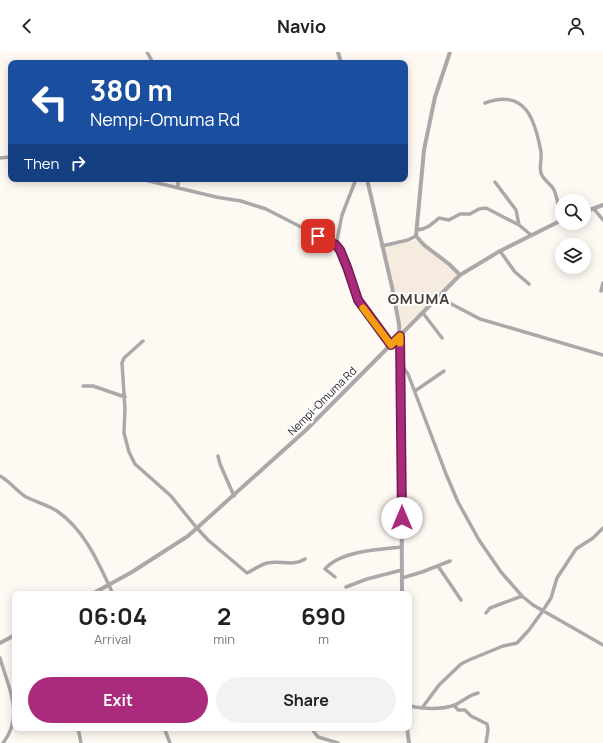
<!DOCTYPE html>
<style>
body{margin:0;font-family:Manrope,sans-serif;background:#f2f2f2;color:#222;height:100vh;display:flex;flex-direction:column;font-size:15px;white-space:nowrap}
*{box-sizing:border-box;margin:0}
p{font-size:13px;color:#767676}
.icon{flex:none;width:22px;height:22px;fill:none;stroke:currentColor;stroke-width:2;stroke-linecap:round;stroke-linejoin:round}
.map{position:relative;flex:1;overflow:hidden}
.panel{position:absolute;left:12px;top:539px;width:400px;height:140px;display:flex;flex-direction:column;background:#fff;border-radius:8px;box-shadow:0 2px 10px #0003}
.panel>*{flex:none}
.banner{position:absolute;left:8px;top:8px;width:400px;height:122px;border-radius:8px;box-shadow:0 2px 10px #0003;background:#1a4fa0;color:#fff;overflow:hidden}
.fabs{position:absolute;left:555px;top:142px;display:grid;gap:8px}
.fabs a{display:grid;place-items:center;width:36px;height:36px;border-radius:50%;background:#fff;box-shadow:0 2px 10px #0003;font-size:20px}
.pin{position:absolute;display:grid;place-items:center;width:34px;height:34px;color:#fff;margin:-17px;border-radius:8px;box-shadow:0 2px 6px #0006}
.me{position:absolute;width:44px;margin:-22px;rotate:0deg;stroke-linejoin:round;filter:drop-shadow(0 0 3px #0008)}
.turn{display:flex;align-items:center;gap:14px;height:84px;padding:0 16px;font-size:18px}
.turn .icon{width:52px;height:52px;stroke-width:2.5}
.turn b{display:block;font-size:28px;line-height:34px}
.then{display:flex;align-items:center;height:38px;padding:0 16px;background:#0003;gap:8px;font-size:15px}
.eta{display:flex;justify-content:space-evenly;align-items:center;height:68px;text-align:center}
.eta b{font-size:24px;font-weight:700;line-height:28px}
.primary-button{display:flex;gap:8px;margin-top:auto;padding:8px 16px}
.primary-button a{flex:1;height:46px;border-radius:24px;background:#aa2b7b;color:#fff;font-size:16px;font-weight:700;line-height:46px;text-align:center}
.primary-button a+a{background:#f2f2f2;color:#222}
header{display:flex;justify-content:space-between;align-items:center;height:52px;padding:0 16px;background:#fff;font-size:18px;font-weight:700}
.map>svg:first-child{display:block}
.built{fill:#f6ebdf}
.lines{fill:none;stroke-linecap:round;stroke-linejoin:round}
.minor{stroke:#aca8a9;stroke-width:3.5}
.tertiary{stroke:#aca8a9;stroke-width:4}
.route-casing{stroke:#6e1c50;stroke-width:10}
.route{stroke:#aa2b7b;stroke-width:7}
.slow{stroke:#f59e0b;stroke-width:7}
.labels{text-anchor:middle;stroke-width:4;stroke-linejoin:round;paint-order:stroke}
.street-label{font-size:11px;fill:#282624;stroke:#fff}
.district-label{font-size:15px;font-weight:bold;letter-spacing:1px;fill:#433e39;stroke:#fff}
</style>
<header><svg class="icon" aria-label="back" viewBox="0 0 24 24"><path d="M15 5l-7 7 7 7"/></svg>Navio<svg class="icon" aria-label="person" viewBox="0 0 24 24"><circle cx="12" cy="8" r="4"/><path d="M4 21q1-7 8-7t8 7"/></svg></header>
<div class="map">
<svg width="603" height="691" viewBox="0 0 603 691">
<rect width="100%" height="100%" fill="#fff9f3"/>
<!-- built -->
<path class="built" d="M417 188 451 216 457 224 401 278 399 260 385 197 386 195Z"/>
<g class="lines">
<!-- minor -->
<path class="minor" d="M147 0 153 11
M485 51C525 36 535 67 541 100 542 107 539 115 541 121 543 128 551 132 554 138 558 147 559 159 562 168
M0 106 11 105
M141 127 216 145 241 149 266 157 336 193 340 198 347 215 358 248 391 293
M495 130 516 158 519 173
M178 136V127
M594 157 603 168
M417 178C426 178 432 172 439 166L449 168 460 162H470L479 157 486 156 519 173 531 183
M336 193 342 163 356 127
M382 194 408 188 416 184
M500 199 515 220 529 232
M601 239 603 231
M438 245 480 267 603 303
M423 261 442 286
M143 289 124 306 122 311 125 357 124 381 129 400 135 412 171 444 196 475 208 488 247 521C253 518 260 513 267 511 280 508 293 515 305 507
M401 312 408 322 446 422 458 450 479 488 501 520 522 544 533 553 603 593
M83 334H93L125 345
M415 339 444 319
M218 404 220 412 234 444
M0 424C10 429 16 439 26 445 36 450 48 453 57 459 85 478 99 512 113 542
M438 514 461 548
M335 525 325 517C340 499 380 497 402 495
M402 526 422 520 450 509
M346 535 367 527 402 518
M486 561 490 556 522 544
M0 606C8 635 25 663 3 691
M478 641C469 643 463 649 455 653 444 657 433 657 422 656L439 633 461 612 469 608 503 594 517 591 529 578 542 560 551 546 557 526 576 497 593 486 603 476
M454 653 458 658H465L471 664 487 672 488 678 486 691
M409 654 422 656
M78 676 81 691
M164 676 170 691
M311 676 318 685 338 691"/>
<!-- tertiary -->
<path class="tertiary" d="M338 0 341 11
M450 0 435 45 424 98 416 184 424 193 449 212 460 223
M367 127 392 235 399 272 401 312 402 542
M584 160 603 153
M92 542 132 520 188 484 306 378 460 223 500 199 562 168
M0 591 15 583
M407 676 409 691"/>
</g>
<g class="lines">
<defs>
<path id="route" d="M318 184 336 193 340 198 347 215 358 248 391 293 400 284 402 466"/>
</defs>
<!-- route casing -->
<use href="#route" class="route-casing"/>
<!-- route -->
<use href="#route" class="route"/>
<!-- slow -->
<path class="slow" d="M363 256 391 293 400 284V291"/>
</g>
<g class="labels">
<!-- street labels -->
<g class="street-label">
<text transform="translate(322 349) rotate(-45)" y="4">Nempi-Omuma Rd</text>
</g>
<!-- district labels -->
<g class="district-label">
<text x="419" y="252">OMUMA</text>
</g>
</g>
</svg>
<div class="fabs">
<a><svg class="icon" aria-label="search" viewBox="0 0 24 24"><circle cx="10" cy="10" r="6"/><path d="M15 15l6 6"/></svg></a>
<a><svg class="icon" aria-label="layers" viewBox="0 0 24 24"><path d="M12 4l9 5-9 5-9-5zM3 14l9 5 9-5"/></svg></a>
</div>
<div class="pin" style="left:318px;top:184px;background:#d93025"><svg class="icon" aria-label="arrive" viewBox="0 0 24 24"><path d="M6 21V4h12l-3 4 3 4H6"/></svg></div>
<svg class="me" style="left:402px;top:466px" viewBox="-20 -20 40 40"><circle r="19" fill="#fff"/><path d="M0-13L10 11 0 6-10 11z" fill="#aa2b7b"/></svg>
<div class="banner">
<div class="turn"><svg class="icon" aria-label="left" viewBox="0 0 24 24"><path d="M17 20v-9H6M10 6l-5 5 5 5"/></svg><div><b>380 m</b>Nempi-Omuma Rd</div></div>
<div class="then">Then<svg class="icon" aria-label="right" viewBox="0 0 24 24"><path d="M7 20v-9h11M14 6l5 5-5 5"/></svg></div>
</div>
<section class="panel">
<div class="eta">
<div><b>06:04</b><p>Arrival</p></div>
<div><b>2</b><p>min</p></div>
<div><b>690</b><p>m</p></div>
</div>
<div class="primary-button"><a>Exit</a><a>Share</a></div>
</section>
</div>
